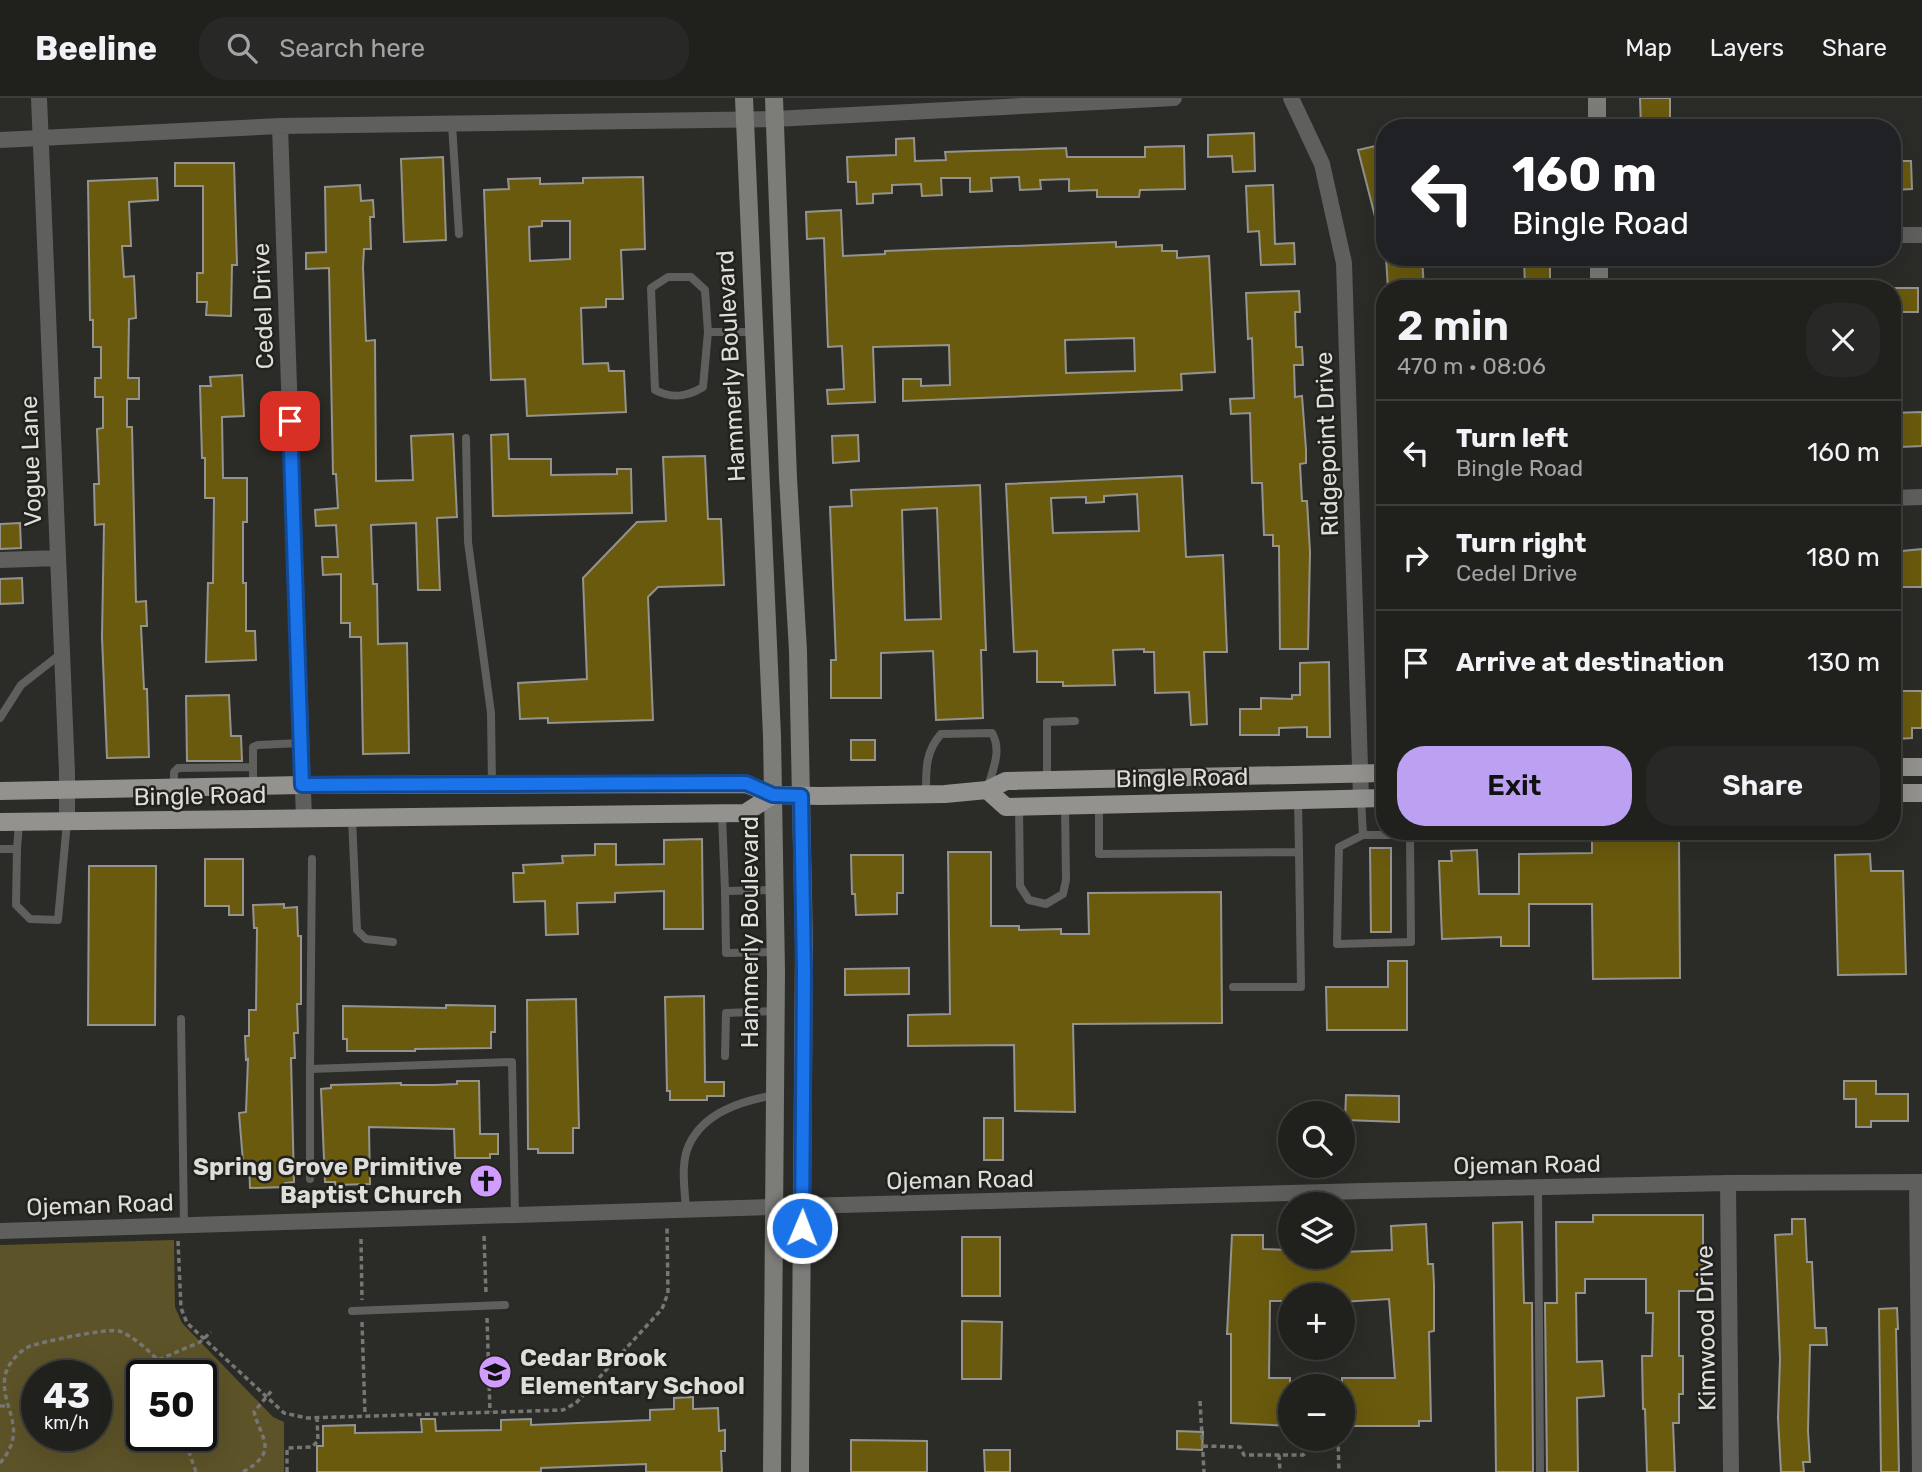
<!DOCTYPE html>
<meta charset="utf-8">
<style>
body{margin:0;font-family:Rubik,sans-serif;background:#282826;color:#f1f3f6;height:100vh;display:flex;flex-direction:column;font-size:26px;white-space:nowrap}
*{box-sizing:border-box;margin:0}
p{font-size:23px;color:#a2a3a4}
.icon{flex:none;width:38px;height:38px;fill:none;stroke:currentColor;stroke-width:2;stroke-linecap:round;stroke-linejoin:round}
.map{position:relative;flex:1;overflow:hidden}
.drawer{position:absolute;left:1376px;top:182px;width:525px;height:560px;display:flex;flex-direction:column;background:#20201d;border-radius:28px;box-shadow:0 7px 28px #0002,0 0 0 2px #3d3e3b}
.drawer>*{flex:none}
.hud{position:absolute;left:1376px;top:21px;width:525px;height:147px;border-radius:28px;box-shadow:0 7px 28px #0002,0 0 0 2px #3d3e3b;background:#202124;color:#fff;overflow:hidden}
.controls{position:absolute;left:1278px;top:1003px;display:grid;gap:14px}
.controls a{display:grid;place-items:center;width:77px;height:77px;border-radius:50%;background:#20201d;box-shadow:0 7px 28px #0002,0 0 0 2px #3d3e3b;font-size:35px}
.speed{position:absolute;left:21px;top:1262px;display:flex;gap:14px;font-size:35px;font-weight:700;text-align:center}
.speed>*{display:grid;place-content:center;width:91px;height:91px;border-radius:50%;background:#20201d;box-shadow:0 7px 28px #0002,0 0 0 2px #3d3e3b;line-height:1}
.speed small{font-size:18px;font-weight:400}
.speed .limit{border:4px solid #111;border-radius:10px;background:#fff;color:#111}
.pin{position:absolute;display:grid;place-items:center;width:60px;height:60px;color:#fff;margin:-30px;border-radius:14px;box-shadow:0 4px 10px #0006}
.me{position:absolute;width:77px;margin:-38px;rotate:1deg;stroke-linejoin:round;filter:drop-shadow(0 0 5px #0008)}
.turn{display:flex;align-items:center;gap:24px;height:147px;padding:0 21px;font-size:32px}
.turn .icon{width:91px;height:91px;stroke-width:2.5}
.turn b{display:block;font-size:49px;line-height:60px}
.round{display:grid;place-items:center;flex:none;width:74px;height:74px;border-radius:28px;background:#282826}
.overview{display:flex;align-items:center;justify-content:space-between;height:119px;padding:0 21px}
h1{font-size:42px;font-weight:600;line-height:52px}
.action{display:flex;gap:14px;margin-top:auto;padding:14px 21px}
.action a{flex:1;height:80px;border-radius:28px;background:#bca0f2;color:#111;font-size:28px;font-weight:600;line-height:80px;text-align:center}
.action a+a{background:#282826;color:#f1f3f6}
ul{padding:0;list-style:none}
li{display:flex;align-items:center;gap:21px;height:105px;padding:0 21px;border-top:2px solid #3d3e3b}
li div{flex:1}
li b{display:block;font-size:26px}
li em{font-style:normal}
header{display:flex;align-items:center;gap:42px;box-sizing:border-box;height:98px;padding:0 35px;background:#20201d;border-bottom:2px solid #3d3e3b}
header strong{font-size:33px}
nav{display:flex;gap:38px;margin-inline-start:auto;font-size:24px}
.search{width:490px;height:63px;background:#282826;display:flex;align-items:center;gap:18px;box-sizing:border-box;padding:0 24px;border-radius:28px;color:#a2a3a4;font-size:26px}
.map>svg:first-child{display:block}
.green{fill:#5d5328;fill-rule:evenodd}
.building{fill:#695a0d;stroke:#94938f;stroke-width:2;fill-rule:evenodd}
.lines{fill:none;stroke-linecap:round;stroke-linejoin:round}
.path{stroke:#767672;stroke-width:3.5;stroke-dasharray:5 3.5;stroke-linecap:butt}
.lane{stroke:#5f5f5d;stroke-width:8}
.street{stroke:#5f5f5d;stroke-width:16}
.secondary{stroke:#7c7c79;stroke-width:18}
.primary{stroke:#93928e;stroke-width:18}
.route-casing{stroke:#114b97;stroke-width:18}
.route{stroke:#1a73e8;stroke-width:12}
.labels{text-anchor:middle;stroke-width:5;stroke-linejoin:round;paint-order:stroke}
.street-label{font-size:24px;fill:#ddddda;stroke:#22211d}
.poi-label{font-size:24px;font-weight:bold;fill:#ddddda;stroke:#22211d;text-anchor:end}
</style>
<header>
<strong>Beeline</strong>
<div class="search"><svg class="icon" aria-label="search" viewBox="0 0 24 24"><circle cx="10" cy="10" r="6"/><path d="M15 15l6 6"/></svg>Search here</div>
<nav><a>Map</a><a>Layers</a><a>Share</a></nav>
</header>
<div class="map">
<svg width="1922" height="1374" viewBox="0 0 1922 1374">
<rect width="100%" height="100%" fill="#2b2b27"/>
<!-- green -->
<path class="green" d="M174 1142 175 1209 182 1225 273 1319 284 1324V1374H0V1147ZM37 1278H96V1337H37ZM142 1278H201V1337H142Z"/>
<!-- building -->
<path class="building" d="M1640 0H1670V30H1641Z
M1254 35 1255 73 1233 74 1232 58 1208 59V37Z
M914 40 915 63 946 62 945 54 1066 50 1067 59H1145V49L1184 48 1185 91 1140 92 1139 99H1097V92L1069 93V81L1040 82 1041 91 1020 92 1019 79 991 80 992 93 970 94V80H941L942 97 922 98 921 86 892 87V95L873 96V105L857 106 856 84H848L847 59 896 57V41Z
M1384 46V134H1379L1358 52Z
M443 59 446 142 404 144 401 61Z
M1892 63H1911L1912 91 1892 92Z
M175 65H234L237 167H232L231 218 206 217 207 204H197V175H203V88H175Z
M643 79 645 151 621 152 623 201H606V209L581 210 583 266 608 265 609 273H624L626 314 527 318 525 281 491 282 484 92 509 91 508 81 540 80V86L583 85V80ZM542 123H570V161L530 163 529 129 542 128Z
M157 80 158 102 129 104 131 148H122L124 179 134 178 136 220 129 221 128 280H139V301H127V329H132L136 504 146 503 147 528H141L144 591H147L149 659 107 660 102 539 104 426 95 427 94 386H99L97 331 103 330V299H95V280H101V249H93V222H90L88 83Z
M360 87 361 103 373 102 374 119H370L371 151H364L363 169 366 243 375 242 376 383 413 382 411 338 453 336 457 419 437 420 440 492H418L416 425 371 427 373 486H377L378 546 407 545 409 655 363 656 361 539H350V525H341V476L323 477 322 459H338L336 427 316 428 315 412 338 410 336 376H333L329 170 306 171V155L326 154 325 89Z
M1273 87 1275 146 1294 145 1295 166 1261 167 1259 133 1248 134 1246 88Z
M841 112 843 158 885 156V153L1116 144V149L1162 147V153H1177V160L1209 158 1215 274 1181 276 1182 292 903 303V281H921V288L950 287 949 247 873 249 875 304 828 306 827 292 844 291 842 248 828 249 824 140 807 141 806 114ZM1134 240 1135 273 1066 275 1065 242Z
M1386 159H1422L1424 191H1388Z
M1524 159H1550V191H1525Z
M1892 190H1918V214H1892Z
M1299 193 1300 214H1295L1296 249H1302L1303 267H1294L1295 299 1302 298 1306 351V365L1300 366 1302 403H1307L1310 454 1308 551H1280L1279 448H1273V437H1264L1262 385H1252L1250 315 1231 316 1230 301 1254 300 1252 240 1248 241 1246 195Z
M242 277 244 318 222 319 223 380H247V424H243V485H246V533H255L256 562 206 564 208 485H213L214 400H205V360H202L200 288H211L210 279Z
M1922 314V348L1901 349V331L1892 332V315Z
M508 336 509 361H551V377L617 376V371H631L632 415 493 418 491 337Z
M858 337 859 363 833 365 832 338Z
M705 358 708 421H721L724 487 658 489 648 499 653 622 548 625V620L520 621 518 585 587 581 583 480 637 424 666 423 663 359Z
M1182 378 1186 459 1223 457 1227 554H1204L1207 626 1191 627 1189 594 1155 595 1154 554H1144V551L1113 552 1115 587 1063 588V584H1037V553L1014 554 1006 386ZM1137 396 1139 433 1053 435 1051 400 1086 399V405L1104 404V398Z
M980 387 986 552H981L983 620 936 622 933 553 881 555V600H831V562H836L830 409 852 408 851 392ZM937 410 941 521 905 522 902 412Z
M20 425 21 450 0 451V426Z
M1922 451V489H1892V454Z
M22 480 23 505 0 506V481Z
M1329 564 1330 639H1307V629L1279 630V637H1240V611H1261V600L1292 601V597H1300V565Z
M1892 593H1922V630H1912V640L1896 641V626H1892Z
M229 597 231 638H241L242 663H187L186 598Z
M851 642H875V662H851Z
M1679 740 1680 880 1593 881 1592 806H1529V848H1501V839L1442 841 1439 763H1452L1451 753 1477 752 1479 796H1519V756L1592 755V741Z
M702 741 703 831H664V793L615 795V804L577 805 578 836 546 837 545 803 514 804 513 775H524L523 767 563 765 562 758 595 757V746H616V767L664 766V742Z
M1370 750H1391V834H1371Z
M948 754H991V828H1019V832L1061 831V836H1089L1088 795 1221 794 1222 925 1073 926 1075 1014 1015 1013 1014 947 908 948V917L950 916Z
M1870 756 1871 773H1903L1906 876 1838 877 1835 757Z
M851 757H903V795H897V816L856 817 855 796H852Z
M205 761H243V817H229V808H205Z
M89 768H156L155 927H88Z
M284 806V810L297 809 298 838H301V906H297L298 935H294L295 960H291L294 1084 285 1085 286 1089 250 1090 249 1064H243L239 1015 246 1014 248 961 246 962 245 938H249V912H256L257 830H254L253 807Z
M1388 863H1407V932H1327L1326 889H1388Z
M909 870V896L845 897V871Z
M704 898 705 984H724V998H707V1002H670V993H667L665 899Z
M576 901 579 1030H573V1055H538V1051H528L527 902Z
M446 907 495 908V934H491V950L415 951V953H347V941H343V908L446 910Z
M457 983H479L480 1036H498V1056H490V1060H455L454 1031 369 1029 370 1086 335 1087V1084H325L321 991 331 990V987L401 985V987H435L457 986Z
M1844 983H1876V996H1908V1023H1871V1029H1856V1001H1844Z
M1346 997 1399 998V1024L1345 1022Z
M984 1020H1003V1062H984Z
M1593 1117H1703V1193H1679V1258H1683V1296H1679V1325H1673L1675 1374H1647L1645 1311H1643L1642 1258H1652L1653 1215H1646V1181H1585V1195H1576L1577 1264 1602 1263 1604 1298 1577 1300 1578 1374H1547L1545 1205H1557L1556 1124H1593Z
M1792 1121H1805L1807 1164H1812L1815 1230H1826L1827 1247H1810L1808 1333 1810 1364H1803L1804 1374H1781L1778 1320 1780 1261 1775 1137 1792 1136Z
M1522 1124 1524 1205H1532L1533 1374H1496L1493 1125Z
M1426 1126 1428 1166H1433L1434 1187V1233L1429 1234 1431 1323H1419V1328H1342V1280H1395L1389 1201 1342 1204V1197H1290V1203H1270L1269 1280H1290V1328L1231 1325V1236H1227L1232 1137H1263V1151L1290 1152V1158H1342V1154L1392 1152 1391 1128Z
M962 1139H1000V1198H962Z
M1897 1210 1898 1231H1896L1899 1374H1881L1879 1211Z
M962 1223 1002 1224 1001 1281H962Z
M693 1299V1311L718 1310 719 1333 725 1332V1353H721L722 1374H646V1366L541 1370V1374H317V1348H323V1328L355 1327V1335L422 1334 421 1321H435L436 1333 501 1332V1322L531 1321V1327L650 1322V1312L674 1311V1300Z
M1177 1333 1203 1334 1202 1352 1177 1351Z
M851 1342 927 1343V1374H851Z
M984 1352H1010V1374H985Z"/>
<g class="lines">
<!-- path -->
<path class="path" d="M484 1138 486 1195
M361 1141 362 1202
M178 1143 181 1210 187 1225 284 1315 307 1320 563 1312 576 1305 662 1211 668 1195 667 1129
M487 1220 490 1314
M362 1224 365 1317
M158 1262 165 1278
M1200 1303 1204 1374
M0 1308H9
M183 1337 196 1374
M1338 1340 1339 1374
M1203 1348 1240 1349 1244 1357H1303L1318 1340
M1279 1357 1280 1374
M0 1365C30 1330 0 1311 5 1278 7 1267 18 1254 28 1249 39 1244 108 1230 119 1233 133 1238 148 1252 158 1262L200 1244 211 1234
M243 1374C279 1353 262 1343 254 1314L273 1291
M287 1374V1350L312 1349 318 1343 317 1320"/>
<!-- lane -->
<path class="lane" d="M452 26 459 136
M708 234 703 289C687 299 672 301 655 292L651 190 668 179H691L705 192 708 234H754
M466 340 468 444 491 615 492 687
M0 620 21 587 62 555
M1047 682V624L1075 623
M253 688V649L258 647 301 645
M174 690V674L178 670 253 669
M926 696C926 672 925 654 941 636L992 635C1002 652 993 671 988 689
M1361 700 1363 737 1339 749 1337 846 1411 844 1410 737H1456V733
M1099 706V756L1299 754 1298 702
M1019 708 1020 788 1029 802 1046 806 1063 796 1066 782 1065 707
M722 716 725 793
M352 720 357 832 366 841 393 844
M1363 737H1410
M0 751H17L19 724
M17 751 16 807 30 821 58 822 67 724
M775 792 725 793 726 855 776 854
M1233 889H1301L1299 754
M181 921 184 1128
M725 958 726 915 776 913
M310 971 312 761
M310 1081V971L512 964 515 1118
M1538 1090 1540 1374
M686 1112C685 1092 680 1066 689 1047 704 1014 742 1003 775 997
M352 1213 505 1207"/>
<!-- street -->
<path class="street" d="M39 0 67 675V724
M1291 0 1322 66 1344 165 1361 700
M280 28 304 721
M0 42 280 28 775 21 1174 0
M1892 137H1922
M1892 400 1922 399
M0 462 58 460
M1917 1084 1920 1374
M1728 1085 1731 1374
M0 1133 802 1108 1364 1093 1728 1085 1922 1084"/>
<!-- secondary -->
<path class="secondary" d="M744 0 772 638 776 873 772 1374
M774 0 788 380 798 553 804 848 800 1374
M1597 0V30
M1599 159V191"/>
<!-- primary -->
<path class="primary" d="M1892 669H1922
M987 692 1006 709 1384 700
M0 693 302 687 746 686 773 697 820 698 945 696 987 692 1006 683 1384 675
M1892 695H1922
M0 724 745 715 773 697"/>
</g>
<g class="lines">
<defs>
<path id="route" d="M290 323 302 687 746 685 773 697 801 698 804 874 802 1130"/>
</defs>
<!-- route casing -->
<use href="#route" class="route-casing"/>
<!-- route -->
<use href="#route" class="route"/>
</g>
<!-- icons -->
<defs>
<symbol id="church-disc" viewBox="-11 -11 22 22"><circle r="9.5" fill="#d09dff" stroke="#22211d"/><path d="M-1.2-6h2.4v3.5h3.3v2.4h-3.3V6h-2.4V-.1h-3.3v-2.4h3.3Z" fill="#111"/></symbol>
<symbol id="school-disc" viewBox="-11 -11 22 22"><circle r="9.5" fill="#d09dff" stroke="#22211d"/><path d="M0-5L7-2L0 1L-7-2ZM-4 1L0 2.5L4 1V4Q0 6-4 4Z" fill="#111"/></symbol>
</defs>
<g fill-rule="evenodd">
<use href="#church-disc" x="467" y="1064" width="38" height="38"/>
<use href="#school-disc" x="476" y="1255" width="38" height="38"/>
</g>
<g class="labels">
<!-- street labels -->
<g class="street-label">
<text transform="translate(263 208) rotate(-92)" y="8">Cedel Drive</text>
<text transform="translate(731 268) rotate(-93)" y="8">Hammerly Boulevard</text>
<text transform="translate(1327 346) rotate(-92)" y="8">Ridgepoint Drive</text>
<text transform="translate(31 363) rotate(-92)" y="8">Vogue Lane</text>
<text transform="translate(1182 680) rotate(-1)" y="8">Bingle Road</text>
<text transform="translate(200 698) rotate(-1)" y="8">Bingle Road</text>
<text transform="translate(750 834) rotate(-90)" y="8">Hammerly Boulevard</text>
<text transform="translate(1527 1067) rotate(-1)" y="8">Ojeman Road</text>
<text transform="translate(960 1082) rotate(-1)" y="8">Ojeman Road</text>
<text transform="translate(100 1107) rotate(-2)" y="8">Ojeman Road</text>
<text transform="translate(1706 1230) rotate(-91)" y="8">Kimwood Drive</text>
</g>
<!-- poi labels -->
<g class="poi-label">
<text x="462" y="1077">Spring Grove Primitive<tspan x="462" dy="28">Baptist Church</tspan></text>
<text x="520" y="1268" text-anchor="start">Cedar Brook<tspan x="520" dy="28">Elementary School</tspan></text>
</g>
</g>
</svg>
<div class="controls">
<a><svg class="icon" aria-label="search" viewBox="0 0 24 24"><circle cx="10" cy="10" r="6"/><path d="M15 15l6 6"/></svg></a>
<a><svg class="icon" aria-label="layers" viewBox="0 0 24 24"><path d="M12 4l9 5-9 5-9-5zM3 14l9 5 9-5"/></svg></a>
<a>+</a>
<a>−</a>
</div>
<div class="speed"><div>43<small>km/h</small></div><div class="limit">50</div></div>
<div class="pin" style="left:290px;top:323px;background:#d93025"><svg class="icon" aria-label="arrive" viewBox="0 0 24 24"><path d="M6 21V4h12l-3 4 3 4H6"/></svg></div>
<svg class="me" style="left:802px;top:1130px" viewBox="-20 -20 40 40"><circle r="17" fill="#1a73e8" stroke="#fff" stroke-width="3"/><path d="M0-11L8 9 0 5-8 9z" fill="#fff"/></svg>
<div class="hud">
<div class="turn"><svg class="icon" aria-label="left" viewBox="0 0 24 24"><path d="M17 20v-9H6M10 6l-5 5 5 5"/></svg><div><b>160 m</b>Bingle Road</div></div>
</div>
<section class="drawer">
<div class="overview"><div><h1>2 min</h1><p>470 m · 08:06</p></div><a class="round"><svg class="icon" aria-label="close" viewBox="0 0 24 24"><path d="M6 6l12 12M18 6L6 18"/></svg></a></div>
<ul>
<li><svg class="icon" aria-label="left" viewBox="0 0 24 24"><path d="M17 20v-9H6M10 6l-5 5 5 5"/></svg><div><b>Turn left</b><p>Bingle Road</p></div><em>160 m</em></li>
<li><svg class="icon" aria-label="right" viewBox="0 0 24 24"><path d="M7 20v-9h11M14 6l5 5-5 5"/></svg><div><b>Turn right</b><p>Cedel Drive</p></div><em>180 m</em></li>
<li><svg class="icon" aria-label="arrive" viewBox="0 0 24 24"><path d="M6 21V4h12l-3 4 3 4H6"/></svg><div><b>Arrive at destination</b></div><em>130 m</em></li>
</ul>
<div class="action"><a>Exit</a><a>Share</a></div>
</section>
</div>
